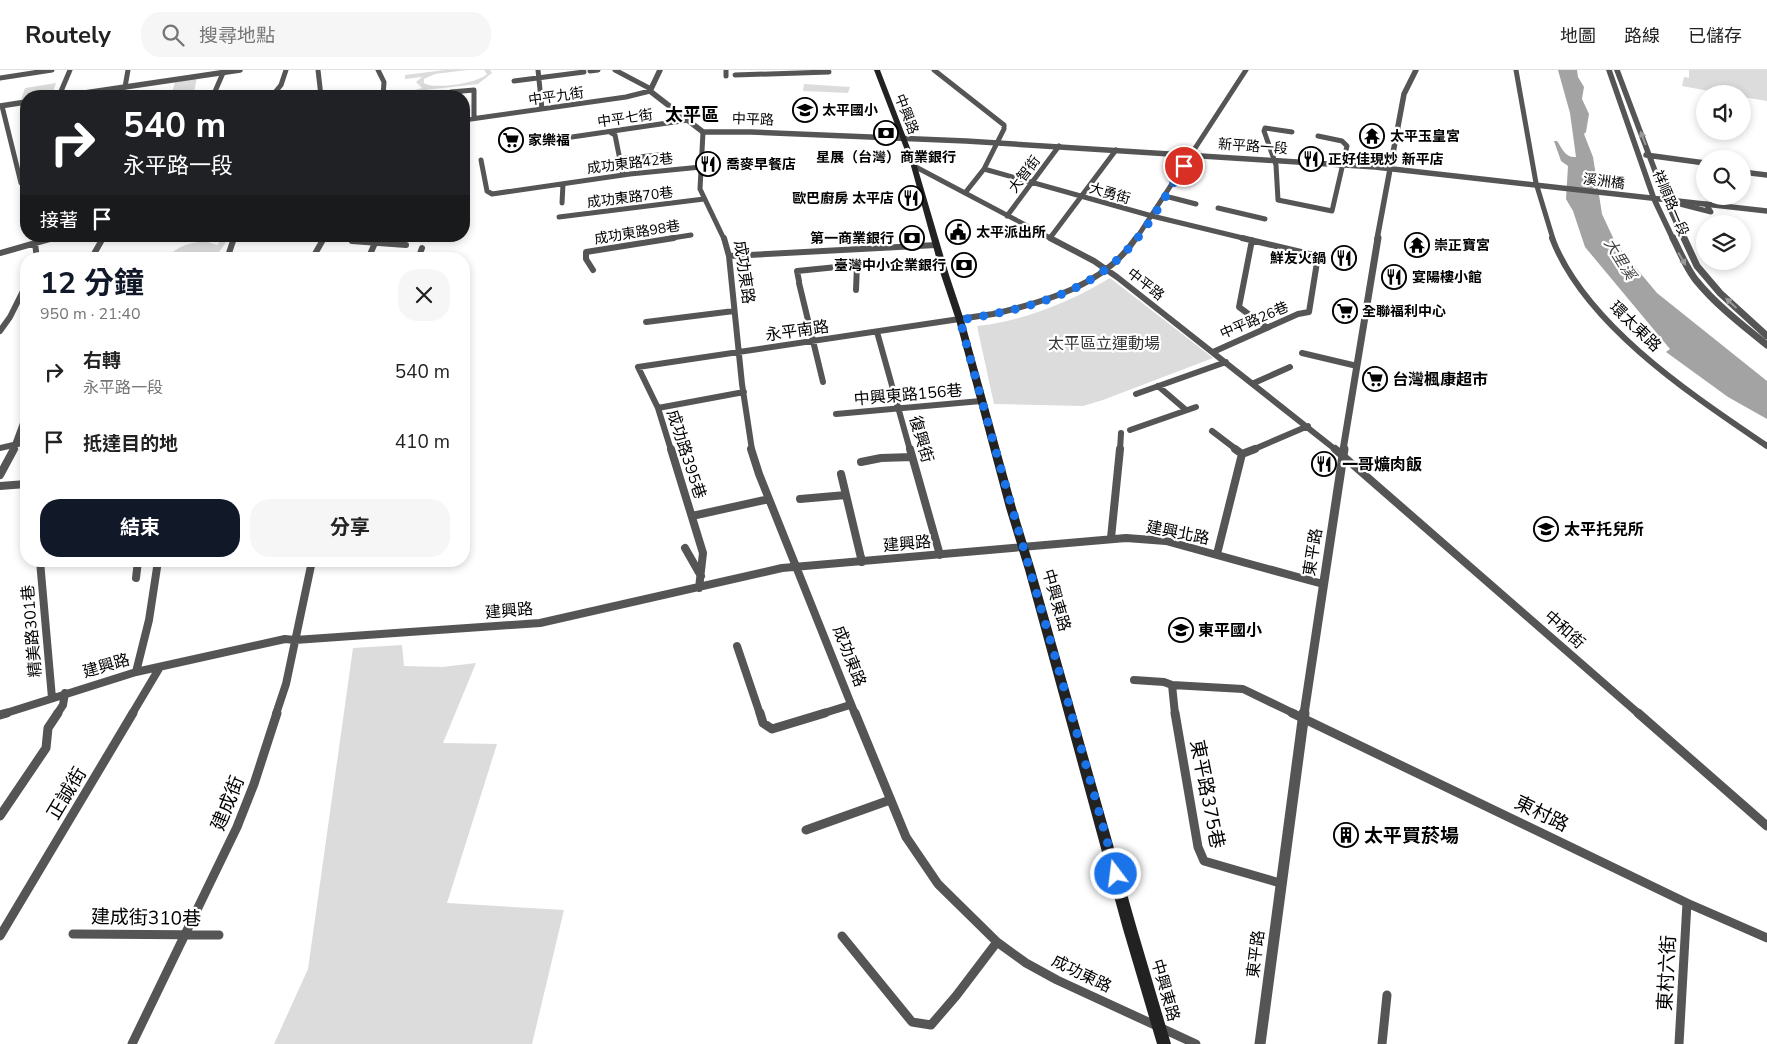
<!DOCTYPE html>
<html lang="zh-TW">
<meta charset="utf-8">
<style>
body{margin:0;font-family:"Nunito Sans","Noto Sans TC",sans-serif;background:#f6f6f6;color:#222;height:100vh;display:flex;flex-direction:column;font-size:19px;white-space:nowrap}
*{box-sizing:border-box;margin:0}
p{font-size:16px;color:#767676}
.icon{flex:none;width:28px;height:28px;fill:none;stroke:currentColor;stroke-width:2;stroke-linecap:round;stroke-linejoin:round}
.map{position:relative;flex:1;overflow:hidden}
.side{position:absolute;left:20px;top:182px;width:450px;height:315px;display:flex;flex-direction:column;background:#fff;border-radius:20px;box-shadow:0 2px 8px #0003}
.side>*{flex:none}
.hud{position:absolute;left:20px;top:20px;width:450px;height:152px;border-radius:20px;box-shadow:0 2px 8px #0003;background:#202124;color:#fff;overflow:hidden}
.tools{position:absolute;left:1696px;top:15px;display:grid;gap:10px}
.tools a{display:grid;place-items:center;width:55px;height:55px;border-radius:50%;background:#fff;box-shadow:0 2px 8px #0003;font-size:25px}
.pin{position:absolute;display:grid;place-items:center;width:42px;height:42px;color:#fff;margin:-21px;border:2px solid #fff;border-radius:50%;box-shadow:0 1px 5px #0007}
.me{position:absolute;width:55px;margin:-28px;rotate:345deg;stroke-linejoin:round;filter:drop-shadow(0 0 4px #0008)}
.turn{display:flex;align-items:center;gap:18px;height:105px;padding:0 20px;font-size:22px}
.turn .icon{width:65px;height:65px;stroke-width:2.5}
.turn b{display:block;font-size:35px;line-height:42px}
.then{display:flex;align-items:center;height:48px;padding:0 20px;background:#0003;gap:10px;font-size:19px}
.round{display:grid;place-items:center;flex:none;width:52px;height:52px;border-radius:20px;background:#f6f6f6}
.summary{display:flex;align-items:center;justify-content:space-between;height:85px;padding:0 20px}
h1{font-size:30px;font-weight:700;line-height:38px;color:#111827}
.button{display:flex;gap:10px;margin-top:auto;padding:10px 20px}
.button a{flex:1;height:58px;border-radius:20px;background:#111827;color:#fff;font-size:20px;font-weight:700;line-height:58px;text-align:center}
.button a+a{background:#f6f6f6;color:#222}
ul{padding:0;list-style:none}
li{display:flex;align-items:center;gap:15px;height:70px;padding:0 20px}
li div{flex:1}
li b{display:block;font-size:19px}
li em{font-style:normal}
header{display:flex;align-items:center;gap:30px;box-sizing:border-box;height:70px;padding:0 25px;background:#fff;border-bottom:1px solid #e0e0e0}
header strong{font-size:24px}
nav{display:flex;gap:28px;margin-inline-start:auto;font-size:18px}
.search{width:350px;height:45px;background:#f6f6f6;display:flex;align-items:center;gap:12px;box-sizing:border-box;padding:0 18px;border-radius:20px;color:#767676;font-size:19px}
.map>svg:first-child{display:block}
.green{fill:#dcdcdc}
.water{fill:#a3a3a3}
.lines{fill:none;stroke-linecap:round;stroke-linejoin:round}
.minor-far3{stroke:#555;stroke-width:5}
.minor-far2{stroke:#555;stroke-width:6}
.minor-far1{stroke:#555;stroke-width:8}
.minor{stroke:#555;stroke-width:9}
.tertiary-far3{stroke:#555;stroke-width:5.5}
.tertiary-far2{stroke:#555;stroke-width:7}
.tertiary-far1{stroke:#555;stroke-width:9}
.tertiary{stroke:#555;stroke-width:11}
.secondary{fill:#222;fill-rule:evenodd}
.oneway{fill:#999}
.route{stroke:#1a73e8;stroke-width:9;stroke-dasharray:0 16.2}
.labels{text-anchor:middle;stroke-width:4.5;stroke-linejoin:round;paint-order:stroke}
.far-street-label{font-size:14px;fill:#000;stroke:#fff}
.far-poi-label{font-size:14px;font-weight:bold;fill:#000;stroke:#fff;text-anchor:start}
.far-water-label{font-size:15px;font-style:italic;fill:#444;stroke:#fff}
.street-label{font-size:16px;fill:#000;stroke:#fff}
.park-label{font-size:16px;fill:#333;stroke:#fff}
.poi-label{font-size:16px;font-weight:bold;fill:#000;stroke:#fff;text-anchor:start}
.far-district-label{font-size:18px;font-weight:bold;fill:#000;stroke:#fff}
.near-street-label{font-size:19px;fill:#000;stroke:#fff}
.near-poi-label{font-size:19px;font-weight:bold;fill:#000;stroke:#fff;text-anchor:start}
</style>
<header>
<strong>Routely</strong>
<div class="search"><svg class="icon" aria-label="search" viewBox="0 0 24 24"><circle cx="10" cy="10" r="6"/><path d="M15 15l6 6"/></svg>搜尋地點</div>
<nav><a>地圖</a><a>路線</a><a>已儲存</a></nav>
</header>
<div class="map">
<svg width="1767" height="974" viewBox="0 0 1767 974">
<rect width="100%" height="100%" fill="#fff"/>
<!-- green -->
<path class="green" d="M445 0H467L435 4 424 9V13C434 20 477 13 486 5L487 4 484 0H490L492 3 478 14 408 22 422 18 416 12 422 7 405 9V5Z
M1689 0H1767V31L1743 27 1742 24H1725L1682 16 1684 7 1689 8Z
M197 8 193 26H171L175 12Z
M56 13 52 25 26 26V29L21 30 25 18Z
M804 14 850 17 848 23 803 21Z
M205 171 217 175 220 171H227L214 189H166C176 176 189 173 205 171Z
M1110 208 1213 288 1103 330 1083 336 994 334 977 256C1024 251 1070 232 1110 208Z
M402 575 404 596 442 597 476 593 443 673 497 674 447 833 564 840 532 974H274L308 899 353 578Z"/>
<!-- water -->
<path class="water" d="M1558 0H1577L1578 7 1584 17 1582 29 1589 44 1586 62 1584 64 1593 87 1602 144 1616 174 1657 223 1767 311V349L1728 327 1666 282 1670 279 1585 177 1573 141 1566 129 1568 96 1561 91 1554 71H1557C1562 78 1565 88 1576 87L1570 43Z"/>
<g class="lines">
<!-- minor-far3 -->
<path class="minor-far3" d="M318 0 321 26
M378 0 384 12 383 26
M538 0 542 39
M726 0V6
M934 0 1004 55V59L984 99 965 123
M1516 0 1536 113 1553 169
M590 1 598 0
M735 5 829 2 828 0
M0 8 52 0
M514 11 584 2
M125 17 128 0
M451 22 474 20V48
M169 24V26
M59 26 70 0
M213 26 223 3
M272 26 281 15 286 0
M2 36 21 113
M464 50 626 27 650 21 649 18 615 0
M610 62 615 65 623 105
M703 62 700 119 724 169
M1292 62 1265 58 1264 61 1276 95 1278 130 1332 141 1347 76 1342 71 1318 66
M565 68 688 50
M619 89 668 84
M481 90 487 121 492 124 630 104 701 97
M914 96 1052 169
M984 99 1152 146 1247 169
M1165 126 1196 134
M1668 131 1711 142 1706 134
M562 133 563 114
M1218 138 1265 149
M1007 146 1059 76
M559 147 704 129
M293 166 324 168
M104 167 183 169
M1050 168 1116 80
M49 169 59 166
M102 169 104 166
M183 169 205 166
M234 169 235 166
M323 169 325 166
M666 169 691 165
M1136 169 1246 0"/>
<!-- minor-far2 -->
<path class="minor-far2" d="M133 168H192
M320 168H324
M724 168 729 186 742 314 752 380
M1050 168 1094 191 1117 207 1336 380
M1552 168C1585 255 1692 325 1767 376
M1252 170 1239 237 1267 258
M352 171 406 175
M35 173 37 189
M0 183 53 168
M729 186 936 175
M91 189 103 168
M227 189 234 168
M312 189 324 168
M368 189 375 173
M418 189 422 178
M593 200 586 189V182L674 168
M799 211 797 201 857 195 856 220
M799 213 823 312
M646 252 734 241
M0 261 10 247 26 215
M877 262 910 380
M1213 282 1298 244 1309 242 1318 186 1242 168
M1302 283 1357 296
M1254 313 1290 297
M1158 316 1186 340
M1136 324 1226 292
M658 338 744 322
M836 344 981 331
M1130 360 1196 337
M1212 361 1237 380
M0 378 26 372
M13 380 26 345
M671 380 658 338 638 297 993 244C1045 232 1105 215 1136 168
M1120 380 1121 363
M1252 380 1308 356"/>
<!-- minor-far1 -->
<path class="minor-far1" d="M671 379 703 483 699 518
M751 379 759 404 855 644
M910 379 940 485
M1235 379 1242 384
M1335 379 1639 644
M861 392 881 388 912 387
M841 404 862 492
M0 405 14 379
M0 416 26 414
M800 429 846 425
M692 446 769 429
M1111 468 1120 379
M685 478 701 506
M1217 484 1242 384 1255 379
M40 491 52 628
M136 508 138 491
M737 576 760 644
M136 602 149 550 158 491
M1134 610 1164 612 1172 615 1243 619 1295 644
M1172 615 1175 644
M3 644 136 602 285 569 295 570 540 553 782 498 1126 468 1166 471 1323 514
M57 644 63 635 65 623
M132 644 160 597
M276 644 286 614 312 491
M821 644 850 635"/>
<!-- minor -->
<path class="minor" d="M760 643 763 653 772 659 825 643
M855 643 906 767 938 814 997 872 1026 893 1057 910 1196 974
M1175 643 1198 777 1204 791 1280 813
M1292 643 1687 833 1767 868
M1638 643 1767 756
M0 645 7 643
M0 746 46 678 48 658 58 643
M806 760 890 730
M73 864 219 865
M0 866 133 643
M842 866 912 952 931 955 956 926 997 872
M132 974 237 757 254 714 277 643
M1382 974 1387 925
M1679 974 1687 833"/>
<!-- tertiary-far3 -->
<path class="tertiary-far3" d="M660 0 650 21 703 62H751L966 71 1375 97 1767 141
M1609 0 1654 129 1673 169
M1617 0 1666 130 1684 169
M64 26 240 0
M0 36 26 32
M1646 85 1705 93
M1742 102 1767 105
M1377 169 1404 24 1416 0"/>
<!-- tertiary-far2 -->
<path class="tertiary-far2" d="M1673 168C1680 182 1686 197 1695 209 1715 234 1742 255 1767 275
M1684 168 1697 196 1720 223 1767 266
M1343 380 1378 168"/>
<!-- tertiary-far1 -->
<path class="tertiary-far1" d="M1304 644 1344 379"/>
<!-- tertiary -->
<path class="tertiary" d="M1260 974 1304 643"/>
<!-- secondary -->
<path class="secondary" d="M874 0H880L917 96 949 205 964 250 1016 438 1035 500 1137 859 1171 974H1157L1123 859 1025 500 1006 438 956 250 941 205 911 96Z"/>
</g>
<!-- one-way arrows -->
<defs><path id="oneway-solid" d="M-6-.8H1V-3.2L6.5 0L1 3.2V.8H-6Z" transform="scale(1.25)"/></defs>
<g class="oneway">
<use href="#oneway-solid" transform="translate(1643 68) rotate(-111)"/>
<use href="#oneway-solid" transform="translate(1682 189) rotate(60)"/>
<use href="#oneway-solid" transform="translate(1731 233) rotate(-137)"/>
</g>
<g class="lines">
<!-- route -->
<path class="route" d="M1116 804C1066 618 1009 435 960 250 1021 240 1086 226 1129 178 1151 154 1167 123 1184 96"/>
</g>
<!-- icons -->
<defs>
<symbol id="school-ring" viewBox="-11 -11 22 22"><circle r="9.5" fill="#fff" stroke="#000" stroke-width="1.5"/><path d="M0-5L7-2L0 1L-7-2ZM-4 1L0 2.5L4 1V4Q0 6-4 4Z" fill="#000"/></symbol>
<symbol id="bank-ring" viewBox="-11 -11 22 22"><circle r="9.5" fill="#fff" stroke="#000" stroke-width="1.5"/><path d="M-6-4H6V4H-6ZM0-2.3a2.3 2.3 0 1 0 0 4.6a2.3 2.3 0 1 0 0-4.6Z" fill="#000"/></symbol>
<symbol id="temple-ring" viewBox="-11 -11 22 22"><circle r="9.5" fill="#fff" stroke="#000" stroke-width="1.5"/><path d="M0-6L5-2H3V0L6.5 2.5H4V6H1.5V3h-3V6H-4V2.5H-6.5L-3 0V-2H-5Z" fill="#000"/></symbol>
<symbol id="supermarket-ring" viewBox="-11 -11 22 22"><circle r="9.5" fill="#fff" stroke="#000" stroke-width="1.5"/><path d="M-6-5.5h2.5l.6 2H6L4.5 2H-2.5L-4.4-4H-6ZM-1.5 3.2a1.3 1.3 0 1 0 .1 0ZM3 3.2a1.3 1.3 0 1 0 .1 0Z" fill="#000"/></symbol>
<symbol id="restaurant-ring" viewBox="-11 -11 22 22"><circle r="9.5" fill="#fff" stroke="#000" stroke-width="1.5"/><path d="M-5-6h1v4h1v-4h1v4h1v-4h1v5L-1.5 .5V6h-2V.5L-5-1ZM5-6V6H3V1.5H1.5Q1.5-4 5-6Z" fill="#000"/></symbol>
<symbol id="civic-ring" viewBox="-11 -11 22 22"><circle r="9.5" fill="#fff" stroke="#000" stroke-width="1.5"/><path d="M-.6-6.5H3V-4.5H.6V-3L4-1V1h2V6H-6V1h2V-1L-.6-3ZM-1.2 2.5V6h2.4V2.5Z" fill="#000"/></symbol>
<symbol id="building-ring" viewBox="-11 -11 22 22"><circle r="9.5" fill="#fff" stroke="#000" stroke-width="1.5"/><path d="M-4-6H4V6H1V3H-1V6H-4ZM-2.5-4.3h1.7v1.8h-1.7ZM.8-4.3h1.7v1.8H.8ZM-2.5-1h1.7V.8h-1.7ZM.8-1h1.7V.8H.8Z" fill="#000"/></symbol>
</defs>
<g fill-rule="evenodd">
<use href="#school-ring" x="791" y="26" width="28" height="28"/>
<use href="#bank-ring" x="872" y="49" width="28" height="28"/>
<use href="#temple-ring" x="1358" y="52" width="28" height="28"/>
<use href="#supermarket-ring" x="497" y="56" width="28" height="28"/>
<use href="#restaurant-ring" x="1297" y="75" width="28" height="28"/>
<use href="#restaurant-ring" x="694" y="80" width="28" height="28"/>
<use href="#restaurant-ring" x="897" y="114" width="28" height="28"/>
<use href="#civic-ring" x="944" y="148" width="28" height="28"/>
<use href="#bank-ring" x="898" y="154" width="28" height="28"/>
<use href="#temple-ring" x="1403" y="161" width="28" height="28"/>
<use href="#restaurant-ring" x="1330" y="174" width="28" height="28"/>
<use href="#bank-ring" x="950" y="181" width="28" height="28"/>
<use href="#restaurant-ring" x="1380" y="193" width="28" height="28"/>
<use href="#supermarket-ring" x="1331" y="227" width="28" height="28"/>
<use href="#supermarket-ring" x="1361" y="295" width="28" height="28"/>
<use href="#restaurant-ring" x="1310" y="380" width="28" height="28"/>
<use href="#school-ring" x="1532" y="445" width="28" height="28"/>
<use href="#school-ring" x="1167" y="546" width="28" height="28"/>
<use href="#building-ring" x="1332" y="751" width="28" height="28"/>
</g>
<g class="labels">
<!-- far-street labels -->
<g class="far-street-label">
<text transform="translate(556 26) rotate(-8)" y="5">中平九街</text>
<text transform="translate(907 44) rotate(69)" y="5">中興路</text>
<text transform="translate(625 48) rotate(-8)" y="5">中平七街</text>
<text transform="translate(753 49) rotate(2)" y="5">中平路</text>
<text transform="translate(1253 76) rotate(4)" y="5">新平路一段</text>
<text transform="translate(630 93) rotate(-7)" y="5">成功東路42巷</text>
<text transform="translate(1024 104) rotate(-53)" y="5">大智街</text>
<text transform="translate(1604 111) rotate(7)" y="5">溪洲橋</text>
<text transform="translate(1110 123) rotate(16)" y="5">大勇街</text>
<text transform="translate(630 127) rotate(-7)" y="5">成功東路70巷</text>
<text transform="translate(1671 133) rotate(67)" y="5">祥順路一段</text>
<text transform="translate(637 162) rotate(-9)" y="5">成功東路98巷</text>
<text transform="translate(1146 214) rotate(38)" y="5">中平路</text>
<text transform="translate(1254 250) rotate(-23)" y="5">中平路26巷</text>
</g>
<!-- far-poi labels -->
<g class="far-poi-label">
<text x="822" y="45">太平國小</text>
<text x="1390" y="71">太平玉皇宮</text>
<text x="528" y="75">家樂福</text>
<text x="886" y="92" text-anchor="middle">星展（台灣）商業銀行</text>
<text x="1328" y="94">正好佳現炒 新平店</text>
<text x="726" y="99">喬麥早餐店</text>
<text x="894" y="133" text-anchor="end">歐巴廚房 太平店</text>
<text x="976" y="167">太平派出所</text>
<text x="894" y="173" text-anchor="end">第一商業銀行</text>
<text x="1434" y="180">崇正寶宮</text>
<text x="1326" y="193" text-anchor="end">鮮友火鍋</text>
<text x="946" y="200" text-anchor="end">臺灣中小企業銀行</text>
<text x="1412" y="212">宴陽樓小館</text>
<text x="1362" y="246">全聯福利中心</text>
</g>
<!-- far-water labels -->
<g class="far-water-label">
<text transform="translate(1620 189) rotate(58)" y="5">大里溪</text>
</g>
<!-- street labels -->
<g class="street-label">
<text transform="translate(745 202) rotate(82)" y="6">成功東路</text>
<text transform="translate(1636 256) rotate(44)" y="6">環太東路</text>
<text transform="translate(797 260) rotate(-8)" y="6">永平南路</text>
<text transform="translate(908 324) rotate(-5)" y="6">中興東路156巷</text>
<text transform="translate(922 369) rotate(74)" y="6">復興街</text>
<text transform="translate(687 384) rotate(72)" y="6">成功路395巷</text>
<text transform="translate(1178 462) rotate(11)" y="6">建興北路</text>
<text transform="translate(907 473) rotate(-5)" y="6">建興路</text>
<text transform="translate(1312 482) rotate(-81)" y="6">東平路</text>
<text transform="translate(1057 530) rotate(74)" y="6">中興東路</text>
<text transform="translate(509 540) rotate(-5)" y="6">建興路</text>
<text transform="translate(1565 559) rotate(42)" y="6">中和街</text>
<text transform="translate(31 561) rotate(-95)" y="6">精美路301巷</text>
<text transform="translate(850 586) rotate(69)" y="6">成功東路</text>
<text transform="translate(106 595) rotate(-16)" y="6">建興路</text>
<text transform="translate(1255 884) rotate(-83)" y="6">東平路</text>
<text transform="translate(1082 903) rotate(26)" y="6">成功東路</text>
<text transform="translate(1166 920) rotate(74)" y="6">中興東路</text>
</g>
<!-- park labels -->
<g class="park-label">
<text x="1104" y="279">太平區立運動場</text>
</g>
<!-- poi labels -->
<g class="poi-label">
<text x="1392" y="315">台灣楓康超市</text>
<text x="1342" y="400">一哥爌肉飯</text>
<text x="1564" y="465">太平托兒所</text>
<text x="1198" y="566">東平國小</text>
</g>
<!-- far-district labels -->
<g class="far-district-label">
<text x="692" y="51">太平區</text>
</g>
<!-- near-street labels -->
<g class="near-street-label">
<text transform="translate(66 723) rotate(-59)" y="7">正誠街</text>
<text transform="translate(1208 724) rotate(79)" y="7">東平路375巷</text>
<text transform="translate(227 733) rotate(-68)" y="7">建成街</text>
<text transform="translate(1542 743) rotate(26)" y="7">東村路</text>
<text transform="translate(146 847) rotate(1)" y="7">建成街310巷</text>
<text transform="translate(1666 903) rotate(-87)" y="7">東村六街</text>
</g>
<!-- near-poi labels -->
<g class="near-poi-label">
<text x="1364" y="772">太平買菸場</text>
</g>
</g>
</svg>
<div class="tools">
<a><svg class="icon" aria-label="sound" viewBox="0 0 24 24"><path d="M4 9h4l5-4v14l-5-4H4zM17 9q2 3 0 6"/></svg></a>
<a><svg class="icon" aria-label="search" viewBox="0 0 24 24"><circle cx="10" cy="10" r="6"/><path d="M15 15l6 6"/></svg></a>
<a><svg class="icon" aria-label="layers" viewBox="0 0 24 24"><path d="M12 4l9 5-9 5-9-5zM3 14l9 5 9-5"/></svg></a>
</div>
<div class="pin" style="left:1184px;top:96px;background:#d93025"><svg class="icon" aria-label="arrive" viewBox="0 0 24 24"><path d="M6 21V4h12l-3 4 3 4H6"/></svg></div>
<svg class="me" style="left:1116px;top:804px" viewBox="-20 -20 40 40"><circle r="17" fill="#1a73e8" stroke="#fff" stroke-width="3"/><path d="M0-11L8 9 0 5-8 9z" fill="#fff"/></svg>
<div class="hud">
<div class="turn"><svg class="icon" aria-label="right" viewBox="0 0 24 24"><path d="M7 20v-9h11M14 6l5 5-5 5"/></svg><div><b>540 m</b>永平路一段</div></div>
<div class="then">接著<svg class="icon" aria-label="arrive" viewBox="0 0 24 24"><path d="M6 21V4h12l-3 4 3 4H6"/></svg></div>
</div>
<section class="side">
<div class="summary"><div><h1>12 分鐘</h1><p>950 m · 21:40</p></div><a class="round"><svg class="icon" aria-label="close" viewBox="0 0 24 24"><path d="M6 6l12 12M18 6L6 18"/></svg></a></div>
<ul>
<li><svg class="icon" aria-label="right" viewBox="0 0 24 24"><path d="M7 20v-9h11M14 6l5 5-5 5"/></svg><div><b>右轉</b><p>永平路一段</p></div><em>540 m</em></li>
<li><svg class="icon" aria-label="arrive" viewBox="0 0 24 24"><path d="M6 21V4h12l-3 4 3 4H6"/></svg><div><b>抵達目的地</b></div><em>410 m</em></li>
</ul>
<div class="button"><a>結束</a><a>分享</a></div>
</section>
</div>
